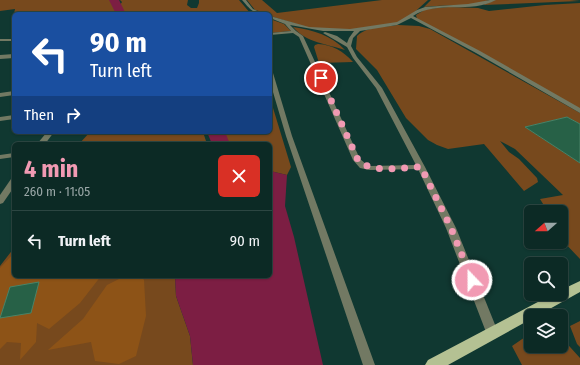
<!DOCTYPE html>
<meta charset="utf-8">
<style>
body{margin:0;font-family:"Fira Sans Condensed",sans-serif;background:#1a3632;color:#f1f3f6;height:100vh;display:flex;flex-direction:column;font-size:15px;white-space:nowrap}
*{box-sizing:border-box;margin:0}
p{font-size:13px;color:#9aa7a7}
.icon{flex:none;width:22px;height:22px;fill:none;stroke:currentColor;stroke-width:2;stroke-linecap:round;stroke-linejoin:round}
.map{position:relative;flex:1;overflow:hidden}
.panel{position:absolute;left:12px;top:142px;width:260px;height:136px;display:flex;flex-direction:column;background:#0c2a25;border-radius:6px;box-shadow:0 1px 3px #0004,0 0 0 1px #2c4642}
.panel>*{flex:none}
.guide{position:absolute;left:12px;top:12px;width:260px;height:122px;border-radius:6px;box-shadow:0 1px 3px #0004,0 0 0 1px #2c4642;background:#1a4fa0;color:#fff;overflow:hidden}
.needle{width:26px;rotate:249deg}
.buttons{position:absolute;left:524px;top:205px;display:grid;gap:8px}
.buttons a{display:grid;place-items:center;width:44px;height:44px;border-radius:6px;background:#0c2a25;box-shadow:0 1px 3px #0004,0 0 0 1px #2c4642;font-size:20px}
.pin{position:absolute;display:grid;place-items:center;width:34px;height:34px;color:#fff;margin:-17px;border:2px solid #fff;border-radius:50%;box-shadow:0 1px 4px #0007}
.me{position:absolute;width:44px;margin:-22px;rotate:338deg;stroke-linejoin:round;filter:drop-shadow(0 0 3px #0008)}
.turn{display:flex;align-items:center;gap:14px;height:84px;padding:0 12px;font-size:18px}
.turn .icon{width:52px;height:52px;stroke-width:2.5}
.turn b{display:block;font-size:28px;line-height:34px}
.then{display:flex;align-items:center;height:38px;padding:0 12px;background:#0003;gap:8px;font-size:15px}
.round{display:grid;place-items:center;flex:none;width:42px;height:42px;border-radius:6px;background:#1a3632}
.head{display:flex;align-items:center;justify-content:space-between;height:68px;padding:0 12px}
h1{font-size:24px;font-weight:700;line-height:30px;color:#f19ab3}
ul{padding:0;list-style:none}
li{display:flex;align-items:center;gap:12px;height:60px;padding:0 12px;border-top:1px solid #2c4642}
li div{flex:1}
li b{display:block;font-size:15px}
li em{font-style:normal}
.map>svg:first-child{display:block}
.green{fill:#77491d}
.forest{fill:#8d5317}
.water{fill:#7c1e43}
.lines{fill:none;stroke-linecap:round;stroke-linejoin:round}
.river{fill:#7c1e43;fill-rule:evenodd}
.building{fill:#276147;stroke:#498367}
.street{fill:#727963;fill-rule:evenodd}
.primary{fill:#b4c193;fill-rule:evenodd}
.route{stroke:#f19ab3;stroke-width:7;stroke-dasharray:0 12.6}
</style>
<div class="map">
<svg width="580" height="365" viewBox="0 0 580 365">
<rect width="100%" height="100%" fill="#103831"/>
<!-- green -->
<path class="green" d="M0 0H112L118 14H32V12L14 14 15 9 0 11Z
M120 0H188L187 5 191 8H197L199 3V0H239L251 14H124L120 5 122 2Z
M247 0H262L277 13 382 0H428L409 17 396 23 348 30 310 28 270 16V14L255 10Z
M431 0H489C469 8 445 4 424 7Z
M495 0H570L580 1 483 5Z
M580 3V110L417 19 416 15 426 9 449 7 478 8 489 11 545 5Z
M270 19 284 24 291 31 270 33Z
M398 25 419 26 430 29 580 113V124L567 117 525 127 580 163V259L561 239V212H548L540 199 563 195 515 149 500 141 509 152 519 159 537 178 538 182 524 191 484 144 448 149 437 145 428 140 406 118 377 70 356 49 357 36C367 26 386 27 398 25Z
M293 27C313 30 331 35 345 50 328 44 306 43 293 27Z
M318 44C333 45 343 51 353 62L319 63 314 47 315 45Z
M270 98 291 167 287 175 270 171V144H230L223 132H270Z
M90 132H203L207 144H79Z
M14 248V276H175L176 296 190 336 193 365H0V266Z
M580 321V347L577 344 570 326Z
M531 333V346H561V337L580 358V365H522L512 346Z"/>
<!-- forest -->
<path class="forest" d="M14 253V276H101L80 303 49 329 37 323 36 342 20 360 21 343 7 342 0 349V268Z
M125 276H141L144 280 146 316 136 356 119 364 95 361 91 342 48 350 83 319 107 285Z"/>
<!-- water -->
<path class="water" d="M270 171 287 175 285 206 294 237 323 365H193L190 336 176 296 175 276H270Z"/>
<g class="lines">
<!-- river -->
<path class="river" d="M109 0H119L126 14H116Z
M207 132H225L230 144H212Z"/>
</g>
<!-- building -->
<path class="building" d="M567 117 580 124V163L525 127Z
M39 282 31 313 0 318 10 287Z"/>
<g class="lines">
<!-- street -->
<path class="street" d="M242 0H246L253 9 264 14C253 14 249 8 242 0Z
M490 0H496C471 14 437 0 413 16L480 51 580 108V113L476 53 411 18 397 25 360 31 353 38 351 46 357 57 382 88 425 167 456 228 498 332 496 336 492 337 488 336 486 332 446 228 418 169 369 170 360 168 353 160 299 37 293 33 270 35V33L291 31 285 24 270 18V16L309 27 350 29 397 22 417 10 425 7 468 4ZM290 25 323 31H354L349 38 347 43 337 36 325 32 323 33 347 47 353 58 376 88 416 165 370 166 366 164 360 159 303 36 296 31Z
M0 39H14V41H0Z
M14 54V58L0 59V55Z
M270 71 273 73 292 136 375 365H363L286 136 270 82Z
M14 91V95L0 97V93Z
M14 115V119L0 121V117Z
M47 132H54L45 144H37Z
M14 153V157L0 159V155Z
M11 179H14V187L3 203 0 204V195Z"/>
<!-- primary -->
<path class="primary" d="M580 281V292L537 316H531V319L448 365H425L428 360 553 294H561V290Z"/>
</g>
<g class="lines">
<!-- route -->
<path class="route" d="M321 78 358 160C371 174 403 167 421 167L451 228 472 280"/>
</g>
</svg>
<div class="buttons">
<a><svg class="needle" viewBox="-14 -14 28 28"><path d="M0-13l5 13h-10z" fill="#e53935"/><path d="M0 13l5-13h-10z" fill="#9aa7a7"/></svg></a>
<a><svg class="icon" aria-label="search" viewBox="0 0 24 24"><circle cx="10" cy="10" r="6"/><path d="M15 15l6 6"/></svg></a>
<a><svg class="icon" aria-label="layers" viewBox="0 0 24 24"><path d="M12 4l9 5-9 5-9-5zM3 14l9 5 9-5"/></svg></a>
</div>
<div class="pin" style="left:321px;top:78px;background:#d93025"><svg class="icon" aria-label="arrive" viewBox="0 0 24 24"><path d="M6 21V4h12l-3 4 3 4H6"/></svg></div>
<svg class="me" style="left:472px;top:280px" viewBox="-20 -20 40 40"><circle r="17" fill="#f19ab3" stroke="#fff" stroke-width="3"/><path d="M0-11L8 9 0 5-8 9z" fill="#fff"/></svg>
<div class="guide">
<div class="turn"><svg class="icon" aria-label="left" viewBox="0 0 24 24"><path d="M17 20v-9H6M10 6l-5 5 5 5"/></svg><div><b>90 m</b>Turn left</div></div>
<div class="then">Then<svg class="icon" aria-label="right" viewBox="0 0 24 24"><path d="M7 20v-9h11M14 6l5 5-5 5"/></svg></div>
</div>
<section class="panel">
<div class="head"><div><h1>4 min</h1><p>260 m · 11:05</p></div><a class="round" style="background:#d93025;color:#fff"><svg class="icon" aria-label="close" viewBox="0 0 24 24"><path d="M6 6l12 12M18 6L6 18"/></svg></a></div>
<ul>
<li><svg class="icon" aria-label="left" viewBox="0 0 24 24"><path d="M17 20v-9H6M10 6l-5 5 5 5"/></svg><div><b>Turn left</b></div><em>90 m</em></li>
</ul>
</section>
</div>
